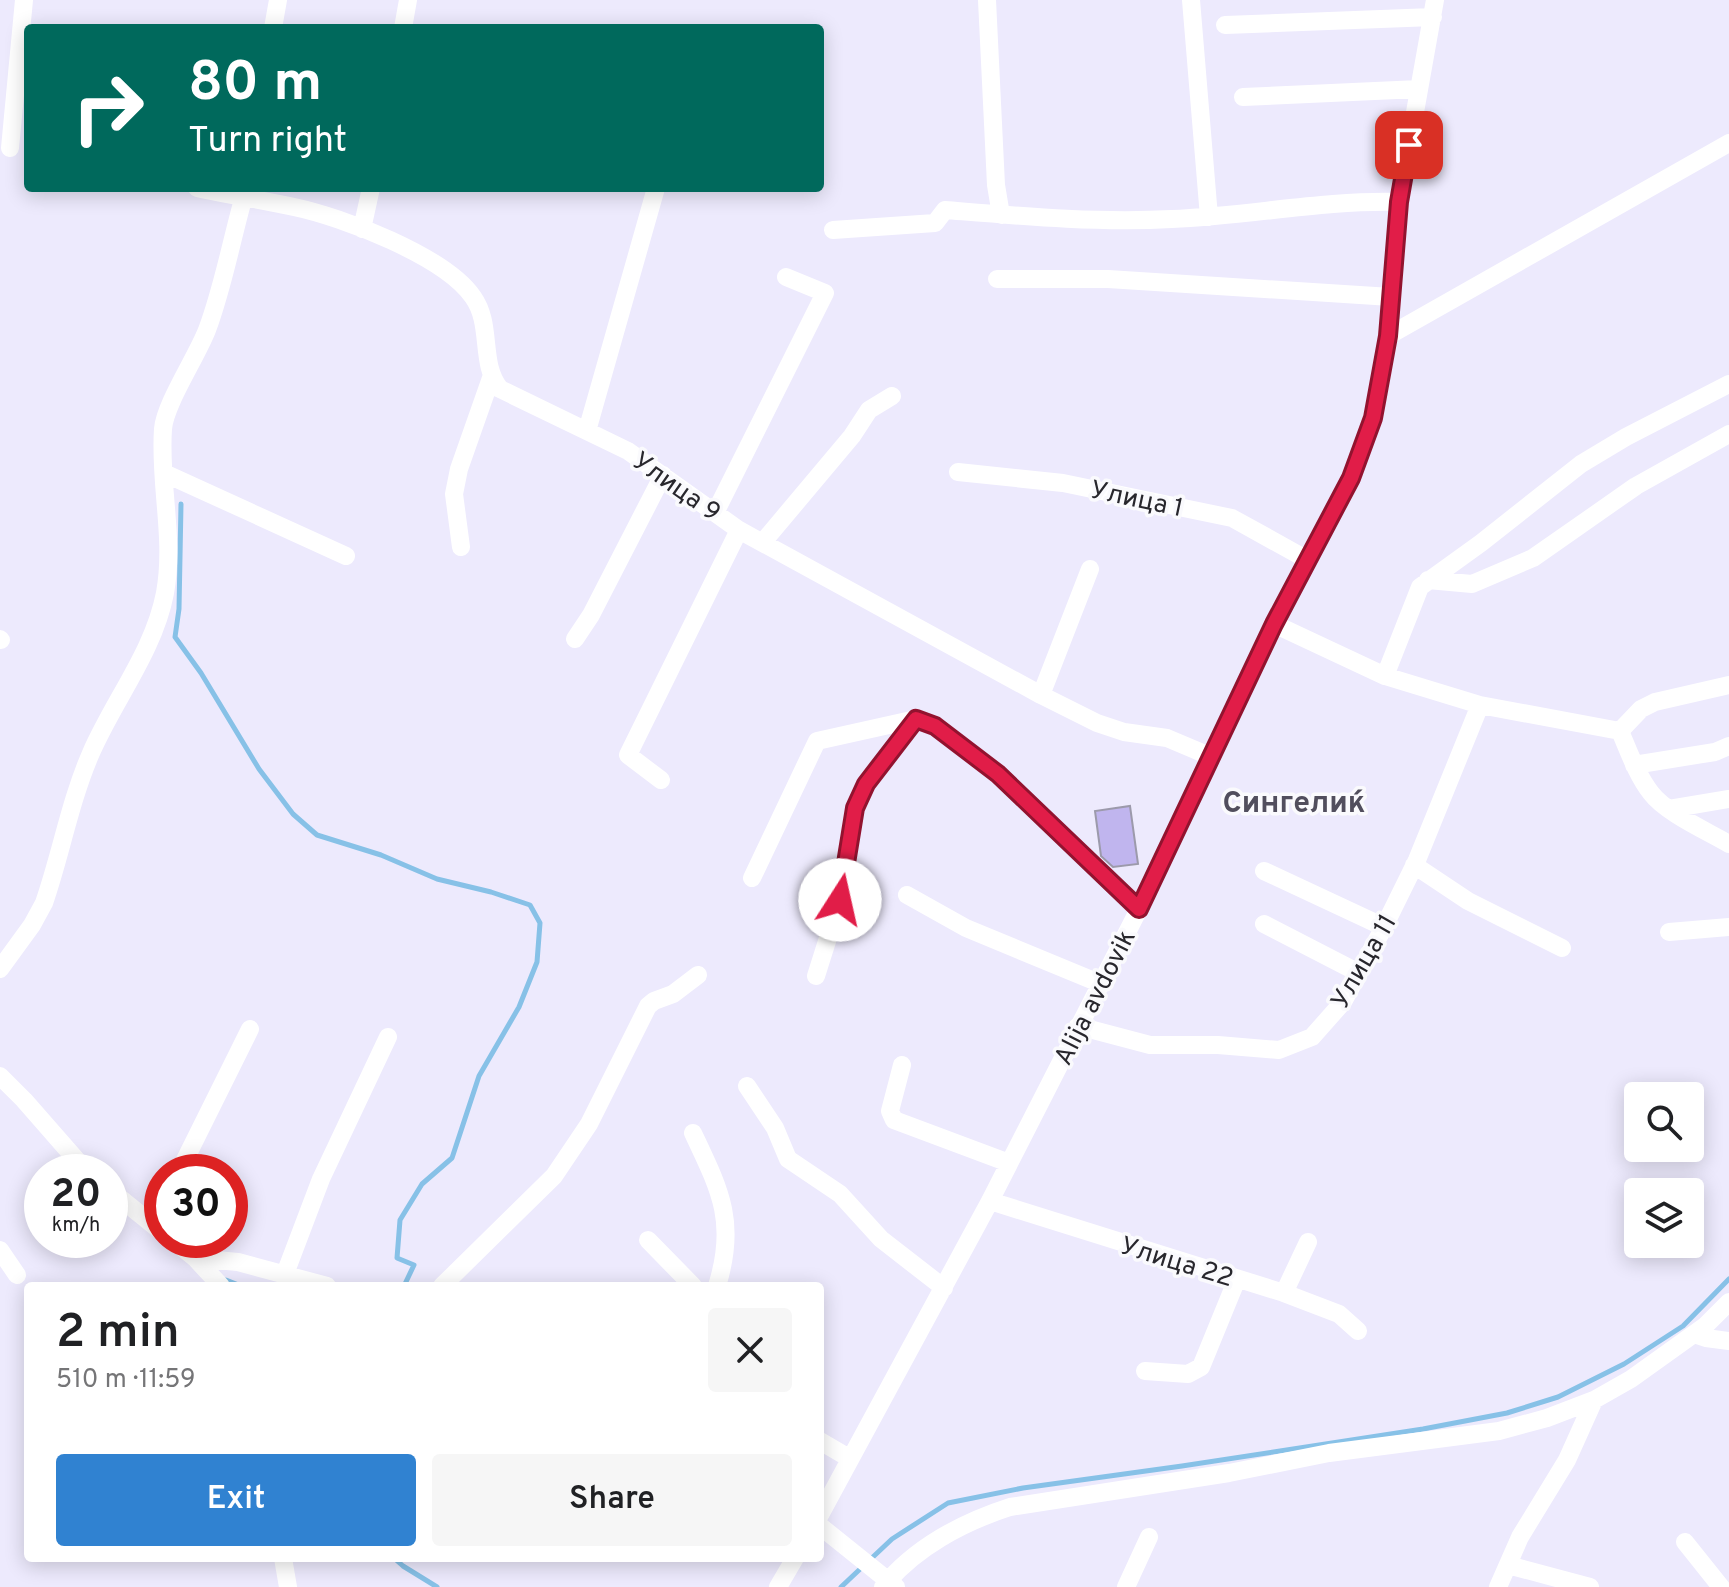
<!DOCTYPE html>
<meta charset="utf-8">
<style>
body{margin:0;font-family:Overpass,sans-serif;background:#f6f6f6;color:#202124;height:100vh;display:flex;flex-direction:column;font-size:30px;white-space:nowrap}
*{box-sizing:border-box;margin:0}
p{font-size:26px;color:#757577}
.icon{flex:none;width:44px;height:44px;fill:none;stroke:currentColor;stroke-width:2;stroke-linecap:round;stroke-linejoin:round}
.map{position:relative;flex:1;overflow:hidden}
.side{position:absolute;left:24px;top:1282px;width:800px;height:280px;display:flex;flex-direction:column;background:#fff;border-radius:8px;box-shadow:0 4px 20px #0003}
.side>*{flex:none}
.banner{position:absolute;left:24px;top:24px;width:800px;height:168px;border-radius:8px;box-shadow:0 4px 20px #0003;background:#00695c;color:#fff;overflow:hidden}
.controls{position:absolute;left:1624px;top:1082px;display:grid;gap:16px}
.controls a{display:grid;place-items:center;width:80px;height:80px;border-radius:8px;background:#fff;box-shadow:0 4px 20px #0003;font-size:40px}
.speed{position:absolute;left:24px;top:1154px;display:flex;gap:16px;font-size:40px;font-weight:700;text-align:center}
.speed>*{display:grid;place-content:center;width:104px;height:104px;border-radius:50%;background:#fff;box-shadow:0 4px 20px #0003;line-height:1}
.speed small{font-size:20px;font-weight:400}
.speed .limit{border:12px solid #d22;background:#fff;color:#111}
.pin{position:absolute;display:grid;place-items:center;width:68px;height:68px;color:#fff;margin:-34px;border-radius:16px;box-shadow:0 4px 12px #0006}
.me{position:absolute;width:88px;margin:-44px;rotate:10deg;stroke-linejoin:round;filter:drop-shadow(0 0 6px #0008)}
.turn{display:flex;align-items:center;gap:28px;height:168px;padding:0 32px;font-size:36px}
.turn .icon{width:104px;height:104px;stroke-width:2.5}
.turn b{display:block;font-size:56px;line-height:68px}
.round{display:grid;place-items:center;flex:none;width:84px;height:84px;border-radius:8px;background:#f6f6f6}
.summary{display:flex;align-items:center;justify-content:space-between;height:136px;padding:0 32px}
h1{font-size:48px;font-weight:600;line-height:60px}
.primary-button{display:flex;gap:16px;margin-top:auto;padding:16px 32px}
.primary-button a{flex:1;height:92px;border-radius:8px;background:#3082d1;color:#fff;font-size:32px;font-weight:600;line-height:92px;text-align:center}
.primary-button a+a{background:#f6f6f6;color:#202124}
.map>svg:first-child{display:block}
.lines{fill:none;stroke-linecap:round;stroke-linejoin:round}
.stream{stroke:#87c1e7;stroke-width:5}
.building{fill:#c0b5ee;stroke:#9c9aab;stroke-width:2}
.minor{stroke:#fff;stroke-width:18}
.route-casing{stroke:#92132f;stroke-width:20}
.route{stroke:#e11d48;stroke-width:14}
.labels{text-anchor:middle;stroke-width:7;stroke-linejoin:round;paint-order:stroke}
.street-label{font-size:26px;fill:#28272d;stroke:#fafafd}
.quarter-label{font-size:30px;font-weight:bold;fill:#514e5d;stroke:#fafafd}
</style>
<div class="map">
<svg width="1729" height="1587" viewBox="0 0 1729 1587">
<rect width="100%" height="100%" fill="#edeafd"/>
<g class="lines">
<!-- stream -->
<path class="stream" d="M181 504 179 609 175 637 201 673 259 769 293 814 317 835 381 855 437 879 491 892 530 905 540 923 537 962 519 1007 479 1076 452 1158 422 1184 400 1220 397 1258 414 1265 404 1286
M88 1161 101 1172
M226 1280 241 1286
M394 1558 403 1566 437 1587
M841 1587 892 1539 948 1503 1023 1488 1182 1466 1423 1429 1507 1413 1558 1397 1624 1364 1683 1326 1729 1279"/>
</g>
<!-- building -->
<path class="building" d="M1130 806 1138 864 1113 867 1101 856 1095 811Z"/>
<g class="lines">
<!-- minor -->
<path class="minor" d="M987 0 996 185 1001 215
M1191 0 1209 217
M1225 25 1433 17
M273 28 278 0
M403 28 408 0
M1243 97 1419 89
M10 148 24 0
M197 188C229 195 262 200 294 207 342 217 445 256 473 297 493 325 479 363 500 389L628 451 739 530 1041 695 1097 723 1124 732 1167 738 1212 757
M362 229 371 188
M833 230 935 223 945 210C1020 216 1096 223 1172 219 1248 216 1323 200 1399 202
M997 279H1108L1391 297
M1388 336 1729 143
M587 431 656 188
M958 472 1063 483 1232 518 1306 559
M164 473 346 556
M715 513 825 293 786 277
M763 542 852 436 869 410 892 396
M461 547 454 494 459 469 491 378
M1428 580 1472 584 1533 558 1636 486 1729 434
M1274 624 1385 676 1480 705 1620 731C1629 752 1637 775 1651 793 1666 813 1707 831 1729 844
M0 639 1 640
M575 639 591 615 663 475
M1385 676 1420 587 1481 543 1581 464 1626 437 1729 384
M1041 695 1090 569
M1620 731 1641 709 1655 702 1729 685
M1634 765 1715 752 1729 746
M661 780 628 755 739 530
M1669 809 1729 799
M1414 865 1468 901 1562 948
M1264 871 1384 927
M752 878 817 741 916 719 935 726 998 774 1139 909
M907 895 966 928 1099 983
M1264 924 1359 973
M1669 932 1729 927
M0 969 32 925 44 903C61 854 70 801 91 753 114 700 154 651 165 593 175 538 159 484 163 429 165 404 196 358 207 330 224 285 232 236 246 189
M816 976 840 900 855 808 866 784 916 719
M1078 1026 1150 1045H1218L1279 1050 1312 1037 1343 1002 1384 927 1417 860 1480 705
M902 1065 890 1111 894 1120 1009 1163
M0 1076 24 1100 87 1172
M747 1086 775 1128 788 1159 840 1194 881 1239 944 1288
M693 1133C720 1190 737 1222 717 1286
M179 1172 250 1029
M110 1190 162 1232
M990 1201 1284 1293 1339 1314 1358 1331
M151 1223 162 1204
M173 1240 195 1258 221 1286
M648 1240 693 1286
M0 1250 17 1275
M195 1258 238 1262 327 1286
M285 1274 321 1179 388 1037
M442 1286 554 1176 589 1124 648 1006 654 1001 673 994 698 975
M1284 1293 1308 1242
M1694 1334 1706 1338 1729 1341
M1145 1371 1188 1374 1201 1367 1237 1279
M820 1441 849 1458
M820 1515 990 1201 1139 909 1274 624 1351 478 1373 418 1380 384 1388 336 1399 202 1435 0
M820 1526 896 1587
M1685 1542 1721 1587
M283 1558 288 1587
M1508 1565 1590 1587
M778 1587 795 1558
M883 1587C914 1548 963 1522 1010 1507L1229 1473 1329 1453 1499 1431 1547 1418 1594 1400
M1126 1587 1149 1537
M1498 1587 1520 1537 1567 1460 1594 1400 1631 1379 1705 1326 1729 1302"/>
</g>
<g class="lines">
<defs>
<path id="route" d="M840 900 855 808 866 784 916 719 935 726 998 774 1139 909 1274 624 1351 478 1373 418 1388 336 1399 202 1409 145"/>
</defs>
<!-- route casing -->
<use href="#route" class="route-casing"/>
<!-- route -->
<use href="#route" class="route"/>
</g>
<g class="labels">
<!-- street labels -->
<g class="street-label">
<text transform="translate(677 486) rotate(35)" y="9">Улица 9</text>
<text transform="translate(1137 498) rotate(12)" y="9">Улица 1</text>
<text transform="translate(1363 961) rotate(-60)" y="9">Улица 11</text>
<text transform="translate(1094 997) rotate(-63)" y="9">Alija avdovik</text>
<text transform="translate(1177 1261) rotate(17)" y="9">Улица 22</text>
</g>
<!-- quarter labels -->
<g class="quarter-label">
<text x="1294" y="812">Сингелиќ</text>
</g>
</g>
</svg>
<div class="controls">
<a><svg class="icon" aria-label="search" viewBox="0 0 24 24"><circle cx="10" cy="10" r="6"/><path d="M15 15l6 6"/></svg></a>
<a><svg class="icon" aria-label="layers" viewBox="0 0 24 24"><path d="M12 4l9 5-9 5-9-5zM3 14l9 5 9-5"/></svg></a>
</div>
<div class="speed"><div>20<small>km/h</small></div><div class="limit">30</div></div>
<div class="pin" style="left:1409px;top:145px;background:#d93025"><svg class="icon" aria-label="arrive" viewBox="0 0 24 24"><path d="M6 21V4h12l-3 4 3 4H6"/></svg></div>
<svg class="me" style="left:840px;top:900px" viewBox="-20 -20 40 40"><circle r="19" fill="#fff"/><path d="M0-13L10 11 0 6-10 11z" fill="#e11d48"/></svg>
<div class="banner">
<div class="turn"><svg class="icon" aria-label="right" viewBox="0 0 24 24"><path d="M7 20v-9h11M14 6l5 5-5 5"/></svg><div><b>80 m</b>Turn right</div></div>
</div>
<section class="side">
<div class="summary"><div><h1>2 min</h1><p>510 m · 11:59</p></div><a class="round"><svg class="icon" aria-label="close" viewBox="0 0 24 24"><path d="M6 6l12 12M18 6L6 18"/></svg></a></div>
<div class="primary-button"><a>Exit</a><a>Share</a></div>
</section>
</div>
